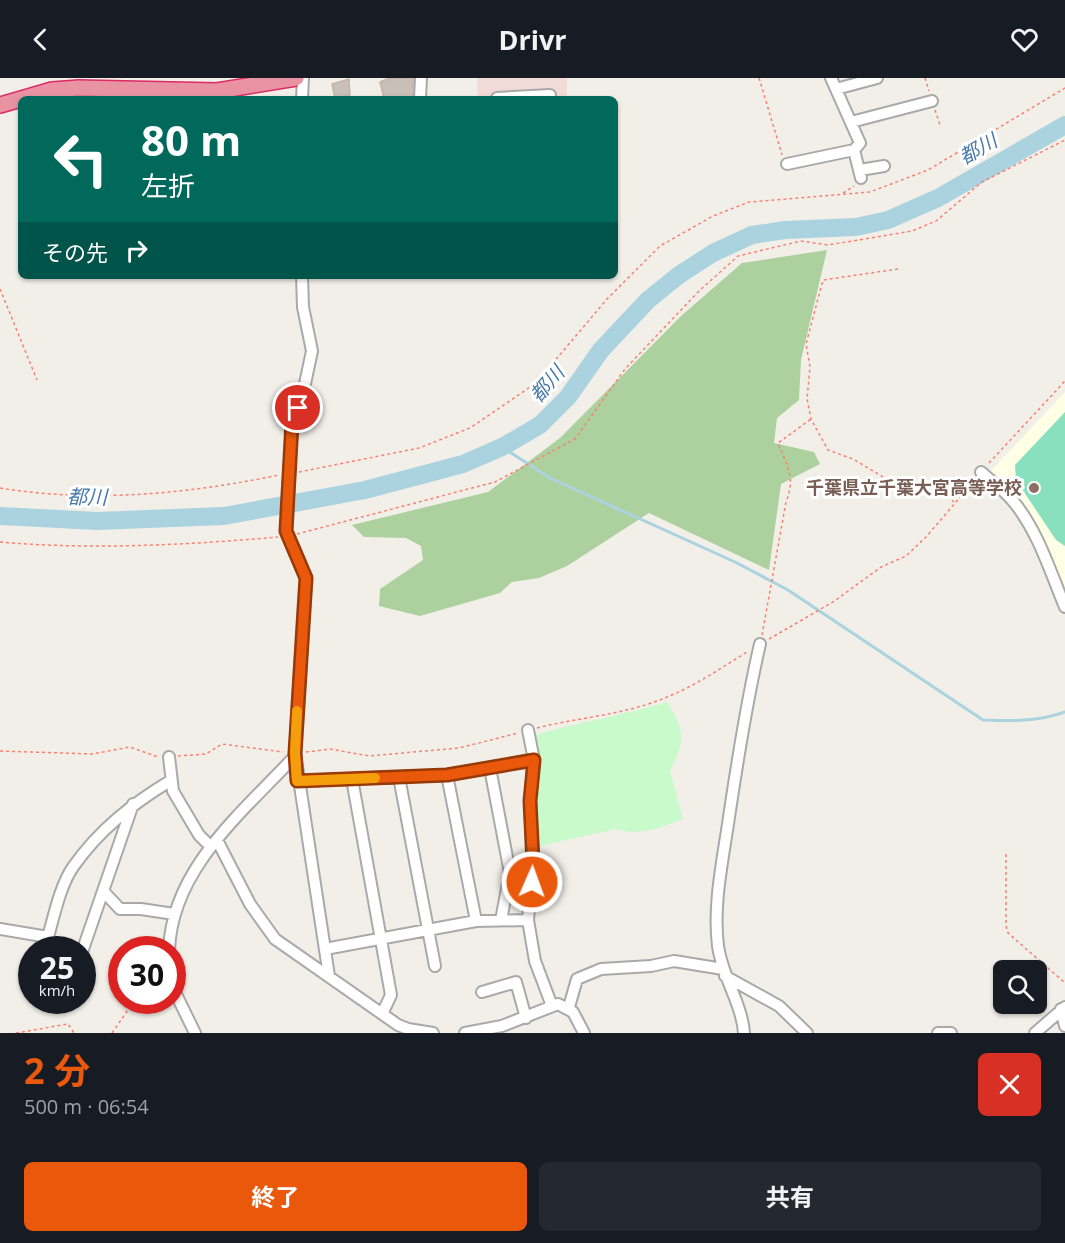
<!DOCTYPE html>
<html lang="ja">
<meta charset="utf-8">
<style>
body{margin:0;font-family:"Open Sans","Noto Sans JP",sans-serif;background:#242831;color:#f1f3f6;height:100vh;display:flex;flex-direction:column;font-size:22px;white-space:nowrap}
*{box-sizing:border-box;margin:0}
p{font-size:20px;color:#9ea1a6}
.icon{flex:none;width:33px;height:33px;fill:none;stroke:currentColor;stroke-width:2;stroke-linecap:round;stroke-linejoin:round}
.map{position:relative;height:955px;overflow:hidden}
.details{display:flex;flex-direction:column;background:#171b24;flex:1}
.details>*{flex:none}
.hud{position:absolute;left:18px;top:18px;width:600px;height:183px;border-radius:9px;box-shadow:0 2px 4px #0004;background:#00695c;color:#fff;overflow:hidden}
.buttons{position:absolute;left:993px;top:882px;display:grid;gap:12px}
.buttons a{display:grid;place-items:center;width:54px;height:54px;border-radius:9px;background:#171b24;box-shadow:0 2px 4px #0004;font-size:30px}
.speed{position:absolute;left:18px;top:858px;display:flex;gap:12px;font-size:30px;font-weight:700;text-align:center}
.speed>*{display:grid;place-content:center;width:78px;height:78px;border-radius:50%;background:#171b24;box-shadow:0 2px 4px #0004;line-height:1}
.speed small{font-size:15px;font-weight:400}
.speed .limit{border:9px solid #d22;background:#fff;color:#111}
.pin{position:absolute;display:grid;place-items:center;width:51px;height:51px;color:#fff;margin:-26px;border:3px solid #fff;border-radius:50%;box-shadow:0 2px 6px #0007}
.me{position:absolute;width:66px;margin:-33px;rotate:2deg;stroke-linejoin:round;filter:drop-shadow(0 0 4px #0008)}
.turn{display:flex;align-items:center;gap:21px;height:126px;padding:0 24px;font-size:27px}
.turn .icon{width:78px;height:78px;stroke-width:2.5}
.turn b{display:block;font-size:42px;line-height:51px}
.then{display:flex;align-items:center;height:57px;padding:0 24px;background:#0003;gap:12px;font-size:22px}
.round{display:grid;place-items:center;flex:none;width:63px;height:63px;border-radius:9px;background:#242831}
.head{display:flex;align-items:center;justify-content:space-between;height:102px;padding:0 24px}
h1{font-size:36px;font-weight:700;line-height:45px;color:#ea580c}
.cta{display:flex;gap:12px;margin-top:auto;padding:12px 24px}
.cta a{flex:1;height:69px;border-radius:9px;background:#ea580c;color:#fff;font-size:24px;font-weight:700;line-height:69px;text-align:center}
.cta a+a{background:#242831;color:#f1f3f6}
header{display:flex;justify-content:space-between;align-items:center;height:78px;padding:0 24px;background:#171b24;font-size:27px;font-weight:700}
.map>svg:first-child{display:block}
.commercial{fill:#f2dad9}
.education{fill:#ffffe5}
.forest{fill:#add19e}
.park{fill:#c8facc}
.pitch{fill:#88e0be}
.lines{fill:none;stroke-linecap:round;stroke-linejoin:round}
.stream{stroke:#aad3df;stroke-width:3}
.river{stroke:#aad3df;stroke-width:18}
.building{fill:#c7bfb8;stroke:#c4b6ab;stroke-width:1.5}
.minor-casing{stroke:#a9a9a9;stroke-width:14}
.highway-casing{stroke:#dc2a67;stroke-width:18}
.path{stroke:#fa8072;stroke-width:1.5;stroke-dasharray:3 3;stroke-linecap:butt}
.minor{stroke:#fff;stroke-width:10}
.highway{stroke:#e892a2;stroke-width:15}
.route-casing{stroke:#983908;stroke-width:15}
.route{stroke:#ea580c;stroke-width:10}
.slow{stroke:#f59e0b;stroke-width:10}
.education-dot{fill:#8d6e63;stroke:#fff;stroke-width:2}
.labels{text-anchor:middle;stroke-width:6;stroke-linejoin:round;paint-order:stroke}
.education-label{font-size:18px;font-weight:bold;fill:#785e54;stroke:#fff;text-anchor:end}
.water-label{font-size:20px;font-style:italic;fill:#4a7aab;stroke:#fff}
</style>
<header><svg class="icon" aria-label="back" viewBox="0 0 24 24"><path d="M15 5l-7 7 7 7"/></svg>Drivr<svg class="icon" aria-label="heart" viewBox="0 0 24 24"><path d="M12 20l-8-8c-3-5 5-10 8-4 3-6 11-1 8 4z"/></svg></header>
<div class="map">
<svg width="1065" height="955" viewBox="0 0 1065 955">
<rect width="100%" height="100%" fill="#f2efe9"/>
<!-- commercial -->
<path class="commercial" d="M477 0H567V21H478Z"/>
<!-- education -->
<path class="education" d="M1065 314V520L1037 453 988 396Z"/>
<!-- forest -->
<path class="forest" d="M827 172 801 282 799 322 777 340 774 365 814 374 820 386 781 406 769 492 649 435 567 488 539 500 512 504 500 515 420 538 379 528 380 511 423 482 421 468 406 460 364 459 352 447 488 414 560 360 681 238 742 185Z"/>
<!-- park -->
<path class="park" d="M667 624C685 654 686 660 670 693L683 741C662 749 638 759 616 751L535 769 532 726 539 688 534 657C578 645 622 637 667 624Z"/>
<!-- pitch -->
<path class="pitch" d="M1065 334V468L1056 462 1016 402 1015 387Z"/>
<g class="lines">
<!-- stream -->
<path class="stream" d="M502 369 550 400 735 484 788 512 983 642C1011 643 1038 644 1065 634"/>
<!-- river -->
<path class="river" d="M0 438 97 443 224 438 365 412 463 386 502 369 540 347 568 319 601 272 648 222 679 197 713 175 752 157 785 152 856 149 888 142 938 120 1065 47"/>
</g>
<!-- building -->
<path class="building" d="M389 0H413V20L384 21 380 4Z
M349 1 350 17 335 20 332 6Z"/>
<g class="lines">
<defs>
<path id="minor" d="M836 11 877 0
M497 20 550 17
M302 21 303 0
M420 21 421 0
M851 44 932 23
M854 72 861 100
M787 86 854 72 860 65 831 0
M860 92 884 88
M302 198 303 229 312 273 303 315 292 345 286 453 306 500 295 675 329 898
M981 394C992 404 1004 412 1013 423 1038 453 1050 493 1065 529
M528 652 534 682 530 723 533 785 528 842 535 883 552 928
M169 679 173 713 199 757 210 768
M490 690 510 795 501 842
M447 697 476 843
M399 699 435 888
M352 701 391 917 382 936
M297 703 447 697 534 682
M217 762 250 826 275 861 398 947 408 951 433 955
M103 813 120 831H141L174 836
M0 851 48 859C54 838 60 808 73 789 99 752 132 726 170 703
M325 871 476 843 528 842
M43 872 48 859
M169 872C172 790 244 733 295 678
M82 874 133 726
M725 898 779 928 807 955
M172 908 195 955
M482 914 516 904 526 940
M569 929 577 901 601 891 651 888 674 883 723 891
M1061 931 1065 948
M465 955 502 948 558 926 573 934 584 955
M744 955C742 926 722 898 718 868 713 828 722 786 728 746 737 685 746 626 760 566
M938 955H951
M1035 955 1065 929"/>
<path id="highway" d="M0 27 52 12 79 10 217 13 296 0"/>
</defs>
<!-- minor casing -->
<use href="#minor" class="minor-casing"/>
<!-- highway casing -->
<use href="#highway" class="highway-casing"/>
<!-- path -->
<path class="path" d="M759 0 782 77
M925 0 929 13
M935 32 940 47
M843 115 854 108
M898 191 823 202 806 266 810 289 807 321 811 341 828 372 853 381 893 405 942 413 954 424
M0 211 37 302
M989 385 1065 303
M299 394 419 370 470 350 536 305 607 221 660 168 713 138 749 124 870 114 928 92 1065 10
M0 410C92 425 188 416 279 397
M297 456 495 404 575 361 625 291 699 213 738 178 801 163 828 167 912 153 936 143 982 104 1065 62
M0 464C92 472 186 467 278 459
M762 557 786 424C796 399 787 388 778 365L811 341
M769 561 833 524 881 489 906 478 926 459 974 403
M537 650C580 639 625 637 667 619 695 608 721 590 747 574
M0 673 92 676 130 669 158 679
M306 674 330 671 369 678 459 670 518 655
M178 678 206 676 222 666 283 674
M1006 776V848L1008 855 1065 905
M16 955 68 946 74 955
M112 955 130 929 141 922"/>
<!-- minor -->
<use href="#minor" class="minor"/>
<!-- highway -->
<use href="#highway" class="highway"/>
</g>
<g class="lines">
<defs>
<path id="route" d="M298 330 292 345 286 453 306 500 295 675 297 703 447 697 534 682 530 723 533 785 532 804"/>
</defs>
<!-- route casing -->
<use href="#route" class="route-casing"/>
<!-- route -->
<use href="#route" class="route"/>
<!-- slow -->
<path class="slow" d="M297 633 295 675 297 703 375 700"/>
</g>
<!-- markers -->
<circle class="education-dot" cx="1034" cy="410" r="6"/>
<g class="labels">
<!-- education labels -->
<g class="education-label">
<text x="1022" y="416">千葉県立千葉大宮高等学校</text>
</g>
<!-- water labels -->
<g class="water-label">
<text transform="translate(978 71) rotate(-30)" y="7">都川</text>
<text transform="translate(547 306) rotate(-49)" y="7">都川</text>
<text transform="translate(87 419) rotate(1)" y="7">都川</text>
</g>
</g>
</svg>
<div class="buttons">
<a><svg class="icon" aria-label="search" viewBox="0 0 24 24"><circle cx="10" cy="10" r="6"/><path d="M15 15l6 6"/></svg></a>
</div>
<div class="speed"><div>25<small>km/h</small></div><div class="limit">30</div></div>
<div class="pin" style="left:298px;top:330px;background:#d93025"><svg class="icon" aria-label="arrive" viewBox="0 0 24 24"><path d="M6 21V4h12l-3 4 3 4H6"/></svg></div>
<svg class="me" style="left:532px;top:804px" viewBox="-20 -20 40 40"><circle r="17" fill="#ea580c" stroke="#fff" stroke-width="3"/><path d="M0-11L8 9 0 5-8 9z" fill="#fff"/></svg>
<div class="hud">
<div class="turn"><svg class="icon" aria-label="left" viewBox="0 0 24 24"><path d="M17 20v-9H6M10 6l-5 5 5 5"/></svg><div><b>80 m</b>左折</div></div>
<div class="then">その先<svg class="icon" aria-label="right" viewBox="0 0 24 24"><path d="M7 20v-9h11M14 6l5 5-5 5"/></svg></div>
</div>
</div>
<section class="details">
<div class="head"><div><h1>2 分</h1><p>500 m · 06:54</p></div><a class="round" style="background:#d93025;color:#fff"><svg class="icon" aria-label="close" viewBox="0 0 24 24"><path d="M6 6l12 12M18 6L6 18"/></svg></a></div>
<div class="cta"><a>終了</a><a>共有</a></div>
</section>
